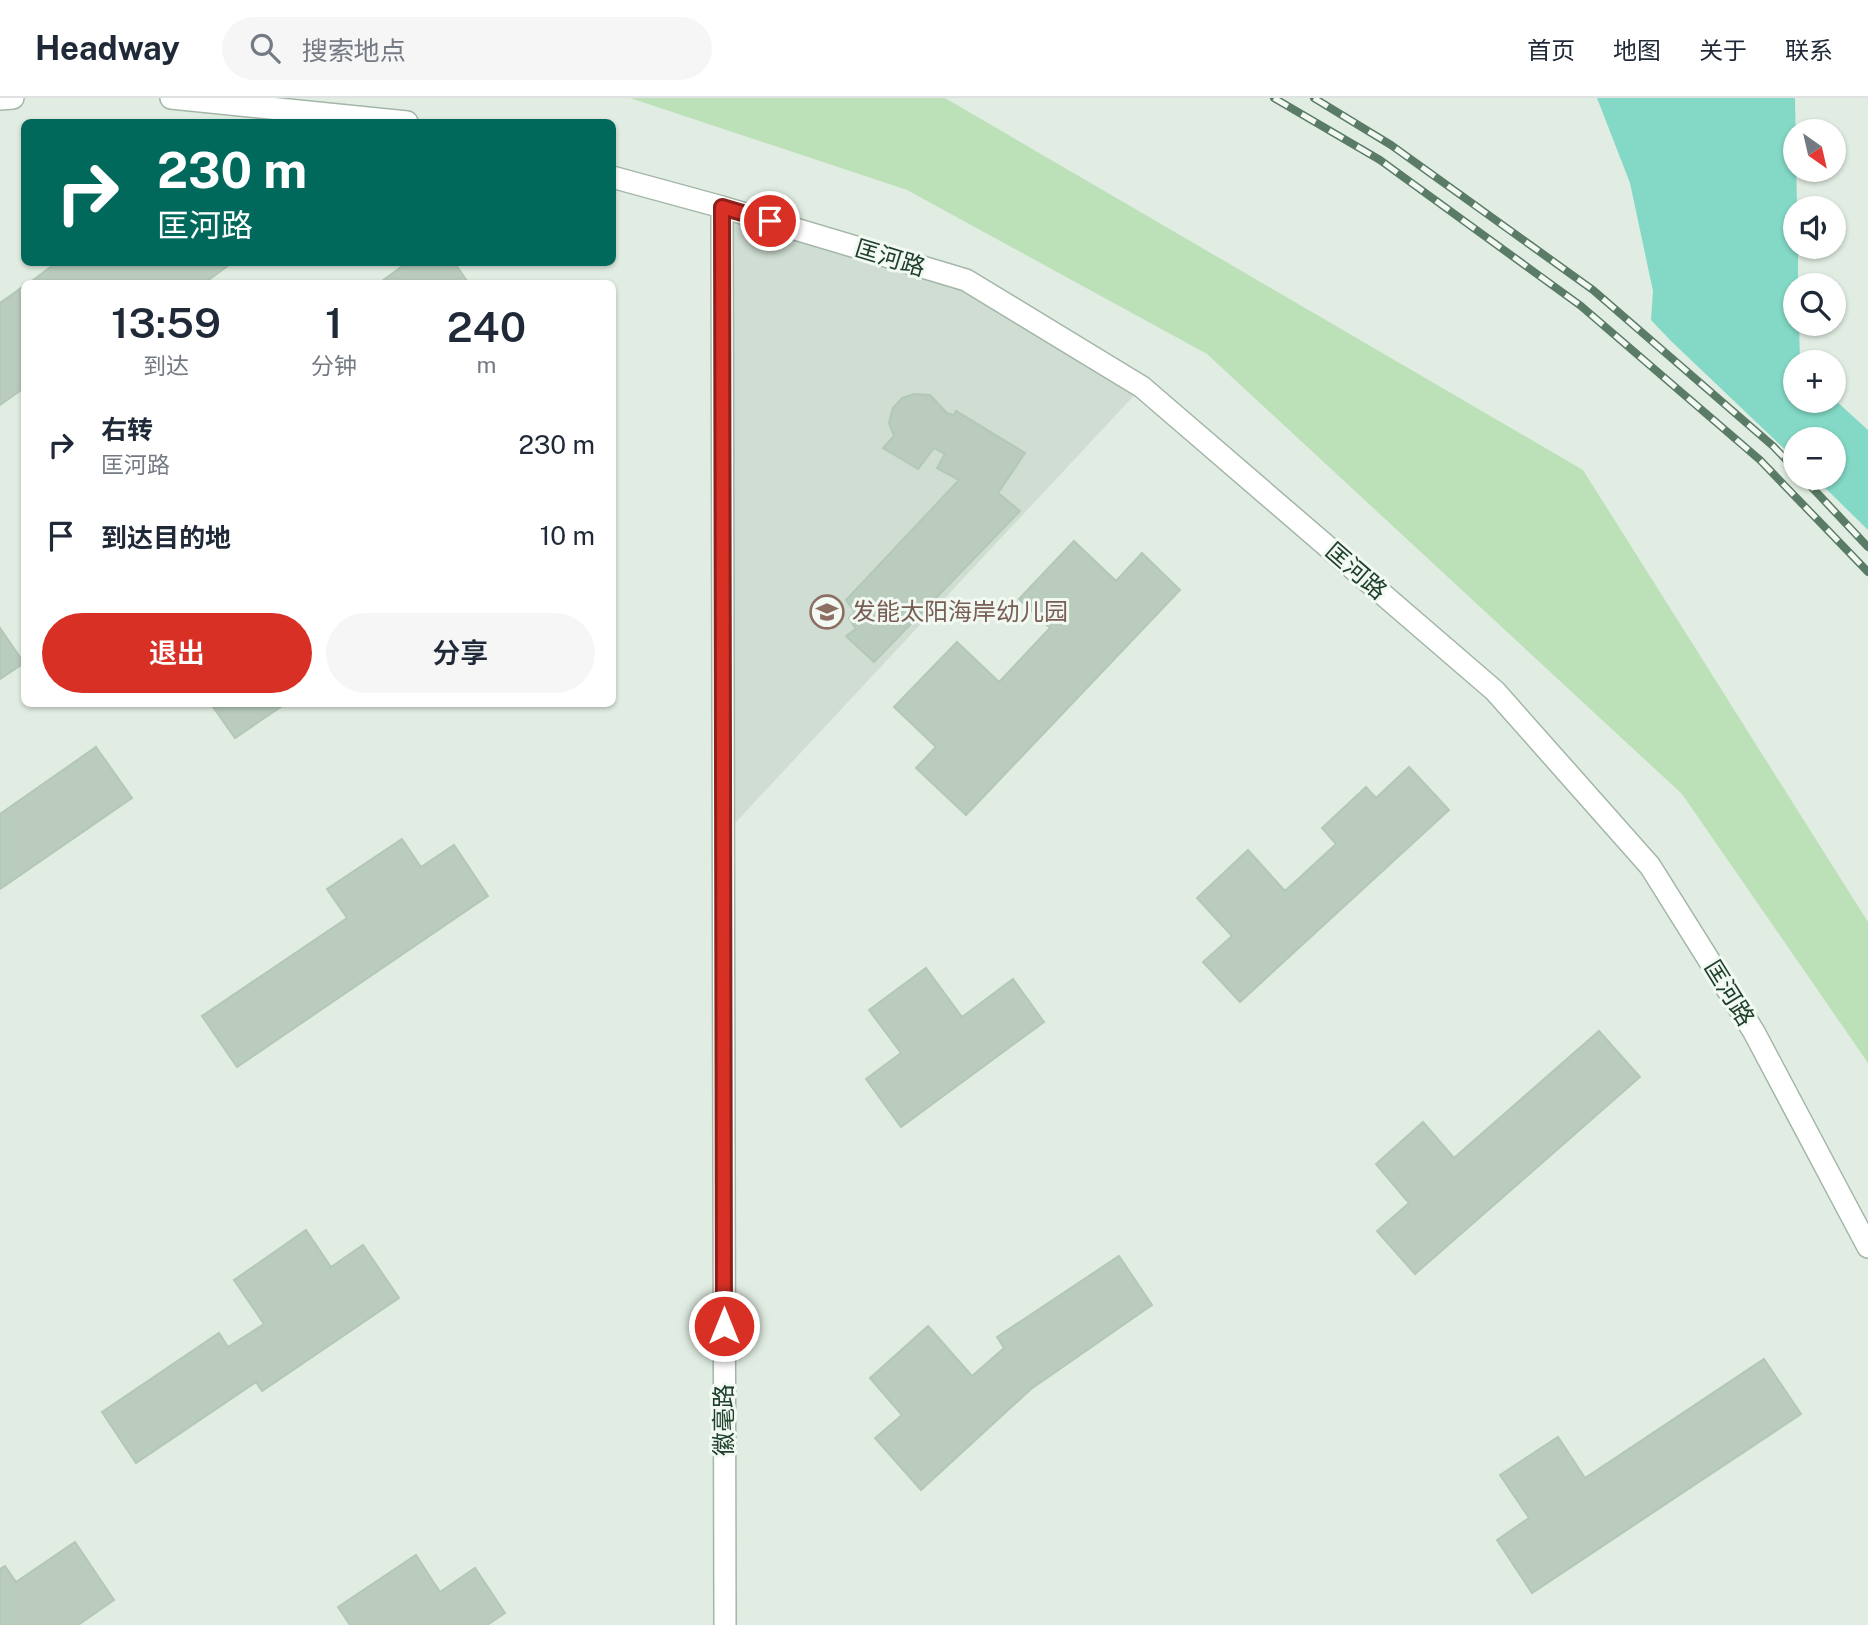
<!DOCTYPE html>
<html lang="zh">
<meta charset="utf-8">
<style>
body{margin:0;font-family:"Public Sans","Noto Sans SC",sans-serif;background:#f6f6f7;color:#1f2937;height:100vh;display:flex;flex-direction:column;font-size:26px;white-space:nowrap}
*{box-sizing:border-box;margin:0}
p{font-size:23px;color:#747a83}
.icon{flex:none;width:38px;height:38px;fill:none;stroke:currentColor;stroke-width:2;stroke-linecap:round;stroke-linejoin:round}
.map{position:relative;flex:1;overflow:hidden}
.drawer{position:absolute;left:21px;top:182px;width:595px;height:427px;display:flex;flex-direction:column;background:#fff;border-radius:10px;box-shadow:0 2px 5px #0004}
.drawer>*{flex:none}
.top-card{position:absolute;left:21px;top:21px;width:595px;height:147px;border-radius:10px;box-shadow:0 2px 5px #0004;background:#00695c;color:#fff;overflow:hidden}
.needle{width:46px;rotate:146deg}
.tools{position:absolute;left:1783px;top:21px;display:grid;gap:14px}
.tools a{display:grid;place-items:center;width:63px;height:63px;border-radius:50%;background:#fff;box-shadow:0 2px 5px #0004;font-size:35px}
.pin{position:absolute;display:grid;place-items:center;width:60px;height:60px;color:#fff;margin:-30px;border:4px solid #fff;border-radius:50%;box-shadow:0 2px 7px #0007}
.me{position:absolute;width:77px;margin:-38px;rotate:0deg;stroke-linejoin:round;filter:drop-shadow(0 0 5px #0008)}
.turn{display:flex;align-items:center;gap:24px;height:147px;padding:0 21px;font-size:32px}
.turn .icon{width:91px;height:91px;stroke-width:2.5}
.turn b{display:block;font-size:49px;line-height:60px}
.eta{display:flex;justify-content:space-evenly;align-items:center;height:119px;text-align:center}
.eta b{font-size:42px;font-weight:600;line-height:49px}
.button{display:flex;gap:14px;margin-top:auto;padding:14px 21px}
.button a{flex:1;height:80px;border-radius:42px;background:#d93025;color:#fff;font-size:28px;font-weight:600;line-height:80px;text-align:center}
.button a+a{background:#f6f6f7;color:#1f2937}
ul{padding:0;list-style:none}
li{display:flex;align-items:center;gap:21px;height:91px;padding:0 21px}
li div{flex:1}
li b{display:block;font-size:26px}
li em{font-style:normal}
header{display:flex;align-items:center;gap:42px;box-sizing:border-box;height:98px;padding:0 35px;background:#fff;border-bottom:2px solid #e0e1e3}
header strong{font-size:33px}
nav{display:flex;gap:38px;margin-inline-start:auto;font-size:24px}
.search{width:490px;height:63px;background:#f6f6f7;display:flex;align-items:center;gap:18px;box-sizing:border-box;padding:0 24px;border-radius:38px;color:#747a83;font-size:26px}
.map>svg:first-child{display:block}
.built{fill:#cfddd2}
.green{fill:#bce1b8}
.water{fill:#83d9c6}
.building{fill:#b9ccbe;stroke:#b3c8b7;stroke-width:2}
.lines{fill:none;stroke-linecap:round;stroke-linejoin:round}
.tertiary-casing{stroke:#a3b6a8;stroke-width:24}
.tertiary{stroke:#fff;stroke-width:21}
.rail-casing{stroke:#5a7c66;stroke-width:8}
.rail{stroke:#f2f9f3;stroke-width:5;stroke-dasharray:16;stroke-linecap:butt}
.route-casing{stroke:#8d1f18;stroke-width:18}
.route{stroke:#d93025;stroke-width:12}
.labels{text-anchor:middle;stroke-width:6;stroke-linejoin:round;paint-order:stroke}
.street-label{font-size:24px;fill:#1f402b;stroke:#f2f9f3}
.education-label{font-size:24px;fill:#785e54;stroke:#f2f9f3;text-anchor:start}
</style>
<header>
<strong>Headway</strong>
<div class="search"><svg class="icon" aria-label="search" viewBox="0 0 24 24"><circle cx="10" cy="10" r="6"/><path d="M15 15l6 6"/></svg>搜索地点</div>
<nav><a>首页</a><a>地图</a><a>关于</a><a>联系</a></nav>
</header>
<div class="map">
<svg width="1868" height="1527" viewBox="0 0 1868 1527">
<rect width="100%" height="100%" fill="#e1ede3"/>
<!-- built -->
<path class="built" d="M722 109 966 182 1142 289 722 739Z"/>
<!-- green -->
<path class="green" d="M630 0H945L1583 372 1868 824V965L1682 696 1207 256 907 92Z"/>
<!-- water -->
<path class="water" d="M1597 0H1795L1797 110H1796V149H1798V187H1796V226H1799L1800 264H1796V303H1834V301L1868 332V432L1815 380H1834V341H1796L1795 361 1671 243 1651 222 1653 193 1630 85Z"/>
<!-- building -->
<path class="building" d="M57 164H233L203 186H28Z
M408 164H454L469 186H378Z
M24 188V290L0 307V205Z
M914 296 930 297 947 315 954 317 956 313 1025 355 998 395 1020 413 874 564 846 538 856 531 849 520 855 514 846 502 959 382 937 370 945 356 934 350 918 371 883 350 894 338 889 325 893 310 902 300Z
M1074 443 1116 483 1142 455 1180 492 966 717 916 670 936 649 894 609 957 544 999 584 1050 530 1019 501Z
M0 530 24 565 0 581Z
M211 606H285L235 640Z
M96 649 132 700 0 791V716Z
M1409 669 1449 712 1240 904 1203 864 1232 838 1197 800 1248 752 1285 793 1336 746 1322 730 1366 689 1376 700Z
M402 741 421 769 454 747 488 798 237 969 202 918 347 820 327 791Z
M926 870 962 919 1013 881 1044 924 901 1029 866 981 901 955 869 912Z
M1599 933 1640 979 1415 1176 1377 1133 1409 1105 1376 1066 1423 1024 1454 1060Z
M306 1132 331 1169 363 1147 399 1200 262 1293 256 1284 136 1365 102 1314 219 1235 228 1249 264 1226 234 1182Z
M1119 1158 1152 1207 1031 1291 921 1392 875 1340 902 1317 870 1280 928 1228 972 1278 1004 1250 997 1239Z
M1764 1261 1801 1316 1532 1495 1497 1442 1529 1420 1500 1377 1558 1339 1585 1380Z
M75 1444 114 1502 78 1527H0V1471L5 1468 16 1484Z
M416 1457 440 1494 475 1470 505 1515 487 1527H350L338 1509Z"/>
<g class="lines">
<defs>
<path id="tertiary" d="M171 0 407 24
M0 1 13 0
M612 79 722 109 966 182 1142 289 1495 593 1650 768 1754 934 1868 1149
M722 109 725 1527"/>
</defs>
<!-- tertiary casing -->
<use href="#tertiary" class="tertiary-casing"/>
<!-- tertiary -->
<use href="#tertiary" class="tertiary"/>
<defs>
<path id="rail" d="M1274 0 1380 62 1581 208 1760 362 1868 474
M1314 0 1391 47 1593 192 1773 348 1796 372
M1803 380 1868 449"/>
</defs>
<!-- rail casing -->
<use href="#rail" class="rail-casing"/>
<!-- rail -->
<use href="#rail" class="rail"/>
</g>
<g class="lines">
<defs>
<path id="route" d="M724 1228 722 109 770 123"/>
</defs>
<!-- route casing -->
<use href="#route" class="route-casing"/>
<!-- route -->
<use href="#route" class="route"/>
</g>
<!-- icons -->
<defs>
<symbol id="school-ring" viewBox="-11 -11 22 22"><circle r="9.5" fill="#f2f9f3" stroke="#8d6e63" stroke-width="1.5"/><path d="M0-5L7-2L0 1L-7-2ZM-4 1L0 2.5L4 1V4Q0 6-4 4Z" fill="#8d6e63"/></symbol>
</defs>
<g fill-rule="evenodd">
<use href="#school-ring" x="808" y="495" width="38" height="38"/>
</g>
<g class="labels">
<!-- street labels -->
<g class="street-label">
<text transform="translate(890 160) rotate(17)" y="8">匡河路</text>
<text transform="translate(1356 473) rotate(41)" y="8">匡河路</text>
<text transform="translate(1729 895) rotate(58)" y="8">匡河路</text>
<text transform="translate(724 1322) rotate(-90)" y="8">徽毫路</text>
</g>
<!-- education labels -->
<g class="education-label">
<text x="852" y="522">发能太阳海岸幼儿园</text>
</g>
</g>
</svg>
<div class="tools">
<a><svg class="needle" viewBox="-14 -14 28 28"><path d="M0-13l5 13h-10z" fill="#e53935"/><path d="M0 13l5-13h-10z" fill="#747a83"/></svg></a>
<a><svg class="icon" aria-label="sound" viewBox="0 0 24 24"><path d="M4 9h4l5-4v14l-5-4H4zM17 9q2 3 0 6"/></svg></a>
<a><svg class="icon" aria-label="search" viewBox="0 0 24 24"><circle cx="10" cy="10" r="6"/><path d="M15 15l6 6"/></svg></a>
<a>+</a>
<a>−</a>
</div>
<div class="pin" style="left:770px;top:123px;background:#d93025"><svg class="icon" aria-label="arrive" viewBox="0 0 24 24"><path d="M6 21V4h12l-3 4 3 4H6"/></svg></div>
<svg class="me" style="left:724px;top:1228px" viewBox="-20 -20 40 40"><circle r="17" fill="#d93025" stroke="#fff" stroke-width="3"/><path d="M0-11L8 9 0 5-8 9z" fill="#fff"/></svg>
<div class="top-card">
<div class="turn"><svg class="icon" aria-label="right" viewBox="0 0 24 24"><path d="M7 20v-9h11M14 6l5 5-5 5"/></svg><div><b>230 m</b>匡河路</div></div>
</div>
<section class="drawer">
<div class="eta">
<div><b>13:59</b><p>到达</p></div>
<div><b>1</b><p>分钟</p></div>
<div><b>240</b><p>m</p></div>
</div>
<ul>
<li><svg class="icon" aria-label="right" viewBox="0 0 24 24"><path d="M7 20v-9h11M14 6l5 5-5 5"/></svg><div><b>右转</b><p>匡河路</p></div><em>230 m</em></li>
<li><svg class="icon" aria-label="arrive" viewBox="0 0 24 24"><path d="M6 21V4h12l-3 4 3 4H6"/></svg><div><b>到达目的地</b></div><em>10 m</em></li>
</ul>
<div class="button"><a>退出</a><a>分享</a></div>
</section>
</div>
